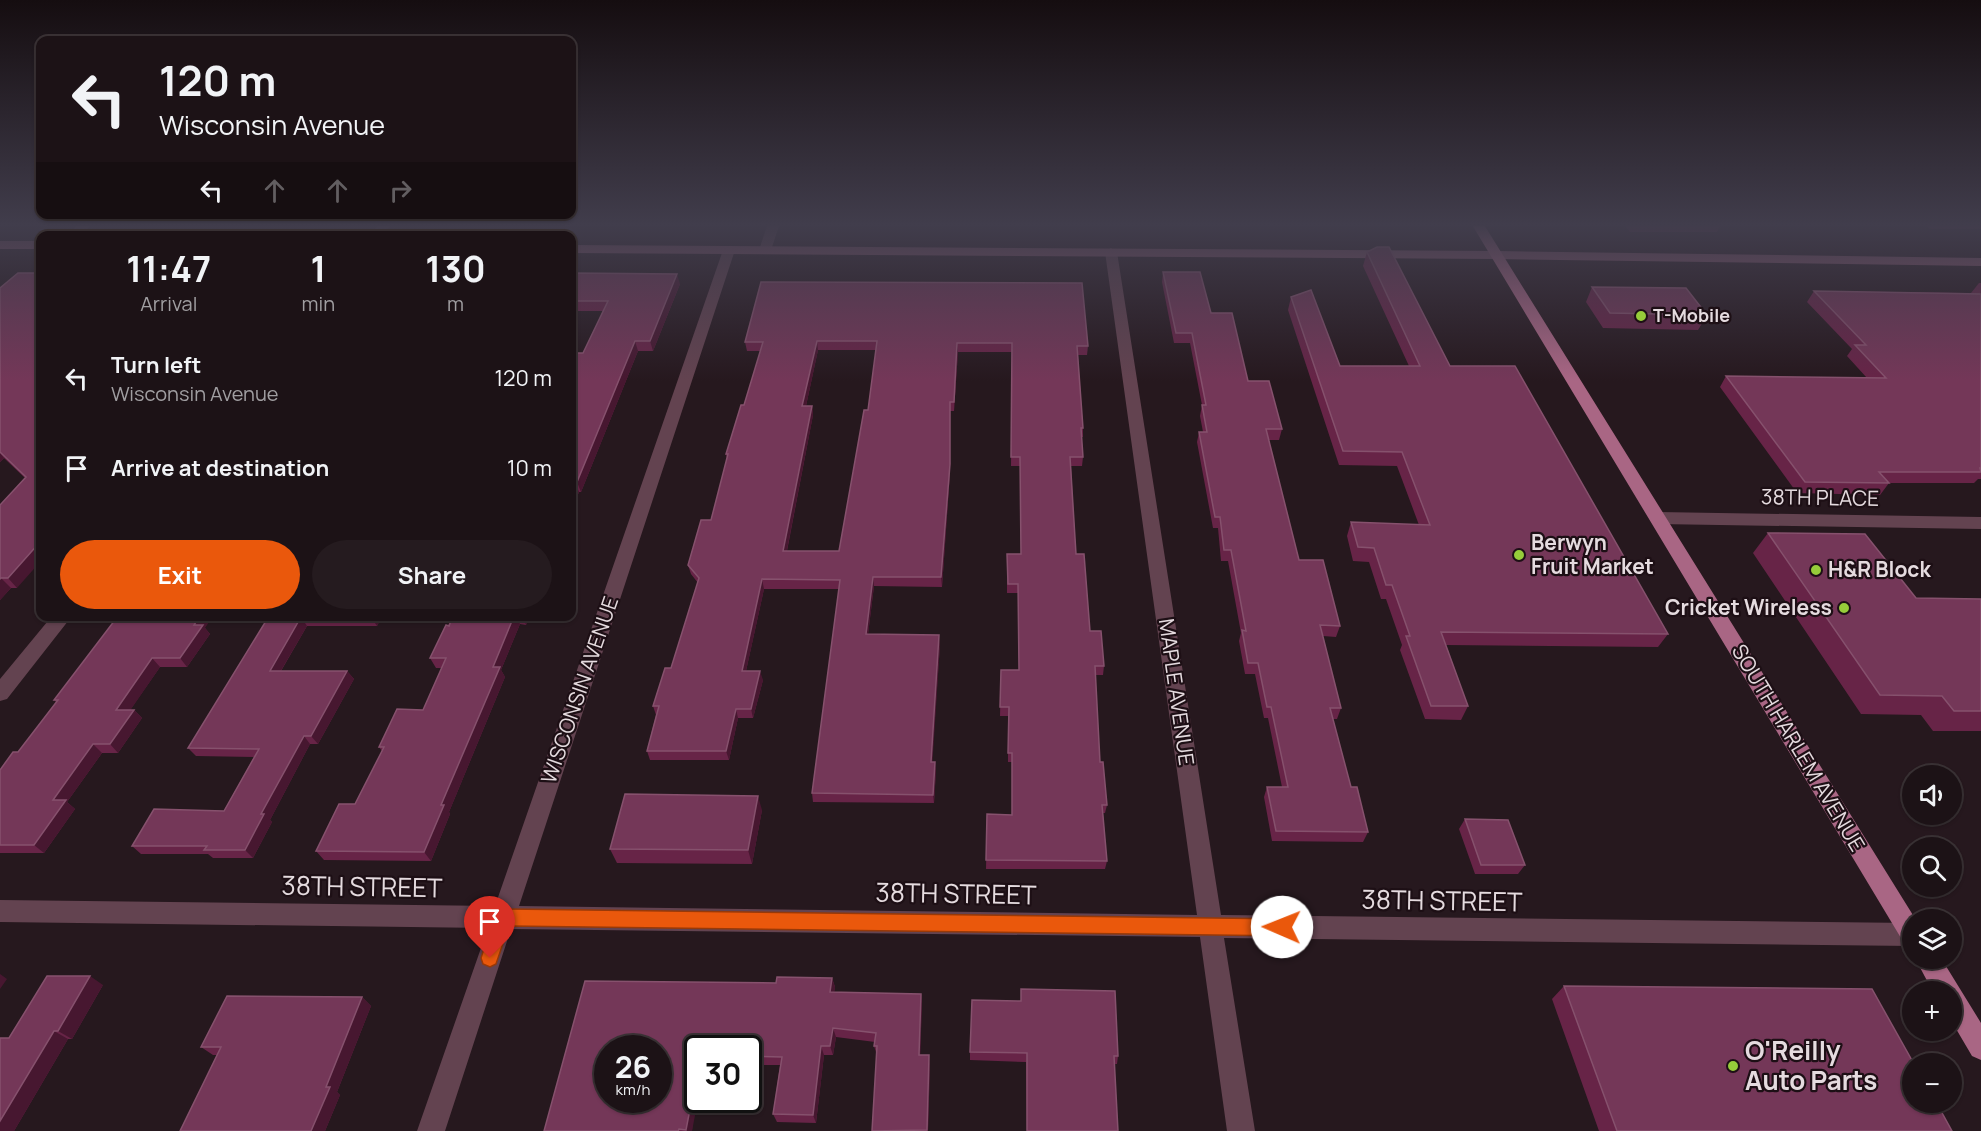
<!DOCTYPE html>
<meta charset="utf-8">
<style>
body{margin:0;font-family:Manrope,sans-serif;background:#251b1f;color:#f1f3f6;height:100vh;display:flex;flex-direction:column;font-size:22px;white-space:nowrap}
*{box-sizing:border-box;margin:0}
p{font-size:20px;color:#a09ea1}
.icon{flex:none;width:33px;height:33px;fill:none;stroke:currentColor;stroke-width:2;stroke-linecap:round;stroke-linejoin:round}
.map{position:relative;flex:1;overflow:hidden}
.details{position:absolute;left:36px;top:231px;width:540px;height:390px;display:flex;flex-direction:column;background:#1c1216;border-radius:12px;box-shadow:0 2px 4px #0004,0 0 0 2px #3a3235}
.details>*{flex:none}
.banner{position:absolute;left:36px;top:36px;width:540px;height:183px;border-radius:12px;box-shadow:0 2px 4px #0004,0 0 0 2px #3a3235;background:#1c1216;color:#f1f3f6;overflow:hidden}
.controls{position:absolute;left:1902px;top:765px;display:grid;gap:12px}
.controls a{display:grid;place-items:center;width:60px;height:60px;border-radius:50%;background:#1c1216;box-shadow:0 2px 4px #0004,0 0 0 2px #3a3235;font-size:30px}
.speed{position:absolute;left:594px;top:1035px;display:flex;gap:12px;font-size:30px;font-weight:700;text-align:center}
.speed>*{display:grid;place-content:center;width:78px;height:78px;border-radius:50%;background:#1c1216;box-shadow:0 2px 4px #0004,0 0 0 2px #3a3235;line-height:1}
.speed small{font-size:15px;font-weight:400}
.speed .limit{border:3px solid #111;border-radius:9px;background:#fff;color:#111}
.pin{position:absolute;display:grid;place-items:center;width:51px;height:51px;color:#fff;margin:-62px -26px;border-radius:50% 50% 50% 0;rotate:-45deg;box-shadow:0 0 6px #0007}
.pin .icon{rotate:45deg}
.me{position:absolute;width:66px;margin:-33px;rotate:271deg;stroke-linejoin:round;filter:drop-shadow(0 0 4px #0008)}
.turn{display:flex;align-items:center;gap:21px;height:126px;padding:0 24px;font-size:27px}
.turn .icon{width:78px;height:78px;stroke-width:2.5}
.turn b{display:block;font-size:42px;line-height:51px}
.lanes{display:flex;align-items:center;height:57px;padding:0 24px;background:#0003;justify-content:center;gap:30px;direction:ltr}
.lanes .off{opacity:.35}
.eta{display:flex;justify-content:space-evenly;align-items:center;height:102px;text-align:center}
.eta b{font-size:36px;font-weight:700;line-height:42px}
.primary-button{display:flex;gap:12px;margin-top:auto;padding:12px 24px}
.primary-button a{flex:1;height:69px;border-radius:36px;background:#ea580c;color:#fff;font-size:24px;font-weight:700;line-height:69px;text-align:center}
.primary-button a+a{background:#251b1f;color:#f1f3f6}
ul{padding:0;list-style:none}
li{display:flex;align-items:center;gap:18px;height:90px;padding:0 24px}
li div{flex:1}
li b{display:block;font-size:22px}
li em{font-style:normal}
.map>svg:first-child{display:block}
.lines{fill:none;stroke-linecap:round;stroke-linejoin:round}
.street{fill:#634350;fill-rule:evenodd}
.secondary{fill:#8a576e;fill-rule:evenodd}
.primary{fill:#a96684;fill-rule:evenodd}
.wall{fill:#672447;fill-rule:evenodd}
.shaded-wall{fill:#471730}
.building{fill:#743758;stroke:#86516d;stroke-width:1.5;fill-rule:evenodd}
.route{fill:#ea580c;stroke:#983908;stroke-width:1.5}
.poi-dot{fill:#96cc3a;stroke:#1d0f15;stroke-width:2}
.labels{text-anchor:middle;stroke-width:4.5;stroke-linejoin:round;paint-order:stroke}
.far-poi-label{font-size:18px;font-weight:bold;fill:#e5dbdf;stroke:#1d0f15;text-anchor:start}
.street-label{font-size:21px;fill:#e5dbdf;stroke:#1d0f15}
.poi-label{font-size:21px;font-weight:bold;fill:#e5dbdf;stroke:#1d0f15;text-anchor:start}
.near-street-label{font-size:26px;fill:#e5dbdf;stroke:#1d0f15}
.near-poi-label{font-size:26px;font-weight:bold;fill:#e5dbdf;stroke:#1d0f15;text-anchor:start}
</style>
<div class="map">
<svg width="1981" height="1131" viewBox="0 0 1981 1131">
<rect width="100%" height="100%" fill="#26181e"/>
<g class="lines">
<!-- street -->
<path class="street" d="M80 223H93L80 236H66Z
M380 223H393L382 236H369Z
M768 223H780L771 250 765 254 759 250Z
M729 246 735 250 519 906 1197 915 1105 252 1111 248 1117 252 1221 915 1912 923V946L1224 938 1255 1131H1227L1200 937 511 929 445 1131H417L488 928 0 922V900L495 906 723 250Z
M1658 512 1981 517V529L1658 524 1652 522 1649 518 1652 514Z
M52 616H72L7 699 0 701V679Z"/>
<!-- secondary -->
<path class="secondary" d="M0 241H40V249H0Z
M572 245 1497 251 1981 258V266L1497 259 572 253Z"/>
<!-- primary -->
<path class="primary" d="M1471 223H1483L1916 920H1912V946L1904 943Z
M1915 958H1941L1981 1023V1060L1972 1056 1952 1022V992H1933Z"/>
</g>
<!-- wall -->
<path class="wall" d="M1623 223H1722L1717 232H1630Z
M1923 223H1981V229H1930Z
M1367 252 1450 366 1668 634 1658 647 1446 645 1468 706 1461 720 1425 719 1400 650 1402 645 1386 599H1381L1369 562 1353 561 1347 536 1351 522 1419 525 1397 466 1339 465 1288 310 1291 297 1340 366H1409L1363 266Z
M1163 272 1211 313 1248 381 1282 429 1279 440H1269L1299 560 1340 626 1336 637 1323 636 1341 708 1337 719H1333L1351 787 1368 832 1363 842 1272 841 1264 797 1267 787H1282L1268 718H1264L1255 674H1245L1239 641 1241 633 1228 561H1221L1218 528H1213L1197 442 1199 432H1203L1200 416 1202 405 1190 343H1174L1162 282Z
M40 273 17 588H11L0 600V505L25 478 4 458 0 462V288Z
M572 273 680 284 653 351H638L581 492H579L572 509 583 353 603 311H572Z
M761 282 1088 346 1087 355H1078L1083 428V437H1081L1083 457 1082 466H1071L1076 554 1090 631 1104 666 1103 675H1095L1100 762 1107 805 1105 813H1103L1107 861 1105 869H986L987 814 1012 815V762H1008V716H1000L1001 670H1019L1018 593H1007V554H1021L1020 466H1011L1012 352H958L954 411H950V473L942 587 874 586 868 634 940 644 932 762 936 770 934 803 813 802 812 793 839 589H764L746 671 763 680 753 718H738L729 760H650L647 751 656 715 653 706 671 668 698 583 691 574 688 565 711 520 727 459 726 454 744 405 761 351H747L745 342ZM818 350H876L868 410 839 551H787L813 415 812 406H806Z
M1979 283H1981V479H1978L1974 483H1889L1880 495 1797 493 1720 387 1726 376 1867 378 1847 356 1852 349 1807 302 1814 291 1971 293Z
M1592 287 1707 315 1698 330 1603 328 1586 302Z
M1768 533 1916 598 1981 599V731H1933L1921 715 1861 714 1753 553Z
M269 616H382L377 626H307L281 671H347L354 679 318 744H310L270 820 272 822 253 858H213L208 854H141L132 846 224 811 254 757 196 756 188 748Z
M453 616H530L526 625 520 624 501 670 505 677 449 812 450 814 431 861 324 860 316 851 355 804 382 751 379 747 423 710 442 668H436L430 658Z
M205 628 210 634 187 667H160L130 710H134L142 718 118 753H102L67 802 75 809 44 853H0V770L18 752 56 702 54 700Z
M762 810 752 864 617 863 610 849Z
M1465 819 1525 865 1518 874H1475L1459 829Z
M832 978 835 987 834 992 921 994 922 1003 920 1055 930 1064 928 1131H872L877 1055 874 1046 875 1042 836 1037 833 1055H824L816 1123 777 1122 773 1114 780 1065H748V1048H698L692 1131H544L776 983Z
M103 985 72 1039H68L14 1131H0L9 1038Z
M1564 986 1952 1131H1599L1552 999Z
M1021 989 1118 1056 1117 1064H1114L1118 1131H1027L1026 1062 970 1060V1052L1021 1001Z
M362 997 371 1006 337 1092 340 1095 325 1131H180L217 1055H213L201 1047Z"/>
<!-- shaded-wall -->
<path class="shaded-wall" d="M677 274 680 284 653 351 650 341Z
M635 341 638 351 581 492 577 482Z
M817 341 818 350 804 415 802 406Z
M957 343 958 352 954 411V402Z
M812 406 813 415 785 560 783 551Z
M950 411V473L942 587 941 577Z
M0 453 4 458 0 462Z
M575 482 579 492 572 509V490Z
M40 542V562L17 588 8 578Z
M873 577 874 586 867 643 866 634Z
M1 578 11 588 0 600V579Z
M762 579 764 589 744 680 742 671Z
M200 616H213L205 628 210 634 187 667 180 658 194 625Z
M371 616H382L377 626 371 617Z
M514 616H516L520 624 501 670 505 677 449 812 450 814 431 861 424 852 493 667Z
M523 616H530L526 625Z
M301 617 307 626 276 679 270 671Z
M939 635 940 644 932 770 931 762Z
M152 658 160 667 125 718 116 710Z
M347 671 354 679 318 744 311 736Z
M760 671 763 680 753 718 751 709Z
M736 709 738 718 729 760 726 751Z
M134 710 142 718 118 753 110 744Z
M304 736 310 744 270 820 272 822 253 858 245 850 261 814Z
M93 744 102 753 67 802 75 809 44 853 34 845 53 800Z
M935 762 936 770 934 803 933 795Z
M758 796 762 810 752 864 748 850Z
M0 974 7 979 0 989Z
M90 976 103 985 72 1039 58 1031Z
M832 978 835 987 833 1002 830 992Z
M921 994 922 1003 920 1064 919 1055Z
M362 997 371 1006 337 1092 340 1095 325 1131H311L326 1087Z
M833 1028 836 1037 833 1055 830 1046Z
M54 1031 68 1039 14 1131H0V1121Z
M821 1046 824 1055 816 1123 813 1115Z
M929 1055 930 1064 928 1131H927Z
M698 1068V1100L692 1131H687L686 1130Z"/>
<!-- building -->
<path class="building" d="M1377 247H1389L1450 366H1515L1668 634 1441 632 1468 706H1431L1406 636H1410L1392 585H1386L1374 548 1358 547 1351 522 1430 525 1402 452 1343 451 1291 297 1311 290 1340 366H1420L1367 252Z
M1163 272H1200L1211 313H1232L1248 381H1269L1282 429H1266L1299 560H1323L1340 626 1320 625 1341 708H1330L1351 787H1357L1368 832 1276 831 1267 787H1288L1271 707H1267L1258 663H1248L1242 630 1246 631 1231 550H1224L1220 517H1215L1199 432H1207L1202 405H1206L1192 333H1176Z
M18 273H40V542L8 578H1L0 579V505L26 477 0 452V288Z
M572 273 677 274 650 341H635L577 482H575L572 490V353H583L608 301H572Z
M761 282 1082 283 1088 346H1077L1083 428H1081L1083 457H1070L1076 554H1084L1090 631H1101L1104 666H1095L1100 762H1103L1107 805H1102L1107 861 986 860 987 814 1012 815V753H1008L1009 707H1000L1001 670H1019L1018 584H1008L1007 554H1021L1020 457H1011L1012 343H957L954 402H950V464L941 577H873L866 634 939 635 931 762H935L933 795 812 793 840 580 762 579 742 671H760L751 709H736L726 751H647L659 706H653L665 668H671L699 578 688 565 701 520H711L728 454H726L741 405H744L763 342H745ZM817 341H877L868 410H864L839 551H783L812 406H802Z
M1592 287 1686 288 1707 315 1610 313Z
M1814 291 1981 294V468H1980L1981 472H1879L1889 483 1805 482 1726 376 1886 378 1855 345H1866Z
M1768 533 1865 534 1916 598 1981 599V711H1954L1942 696 1880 695Z
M118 616H200L194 625H203L180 658H152L116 710H134L110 744H93L53 800H66L34 845H0V770L13 752H18L58 700H54Z
M269 616H371L301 617 270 671H347L311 736H304L261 814H264L245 850H204L207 846H132L154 809 224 811 259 749 188 748Z
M453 616H514L493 667H500L441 805H444L424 852 316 851 339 804H355L384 747H379L397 709 423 710 446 658H430L446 625 449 626Z
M625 794 758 796 748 850 610 849Z
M1465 819 1508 820 1525 865H1481Z
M47 976H90L58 1031H54L0 1121V1038H9Z
M777 977 832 978 830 992 921 994 919 1055H929L927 1130 872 1131 877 1046H874L876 1033 833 1028 830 1046H821L813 1115 773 1114 782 1057 748 1056V1048H698V1068L686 1130 679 1129 678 1131H544L585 981 776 983ZM608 1048H658V1100H608Z
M1564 986 1872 989 1914 1064H1912V1102H1936L1952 1131H1617Z
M1021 989 1115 991 1118 1056H1114L1118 1131H1027V1053L970 1052 972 1000 1021 1001Z
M227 996 362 997 326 1087H330L311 1131H180L221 1047H201Z"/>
<!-- sky -->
<linearGradient id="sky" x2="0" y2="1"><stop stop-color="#150d10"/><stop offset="0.59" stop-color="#413d4c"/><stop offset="1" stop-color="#413d4c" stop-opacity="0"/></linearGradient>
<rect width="1981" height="381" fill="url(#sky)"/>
<!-- route -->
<path class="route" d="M503 909 1282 919 1289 921 1291 927 1289 933 1282 936 509 926 496 964 490 967 483 964 481 958 496 911Z"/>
<!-- markers -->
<g class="poi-dot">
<circle cx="1641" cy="316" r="6"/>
<circle cx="1519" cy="555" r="6"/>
<circle cx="1816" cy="570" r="6"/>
<circle cx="1844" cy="608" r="6"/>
<circle cx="1733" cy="1066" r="6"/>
</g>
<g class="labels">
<!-- far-poi labels -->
<g class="far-poi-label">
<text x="1653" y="322">T-Mobile</text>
</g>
<!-- street labels -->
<g class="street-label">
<text transform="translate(1820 498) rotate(1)" y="7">38TH PLACE</text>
<text transform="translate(580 690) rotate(-71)" y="7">WISCONSIN AVENUE</text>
<text transform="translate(1176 692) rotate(82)" y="7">MAPLE AVENUE</text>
<text transform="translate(1798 748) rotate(59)" y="7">SOUTH HARLEM AVENUE</text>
</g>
<!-- poi labels -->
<g class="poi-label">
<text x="1531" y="550">Berwyn<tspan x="1531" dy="24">Fruit Market</tspan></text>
<text x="1828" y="577">H&amp;R Block</text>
<text x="1832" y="615" text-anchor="end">Cricket Wireless</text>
</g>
<!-- near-street labels -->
<g class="near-street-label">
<text transform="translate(362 887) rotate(1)" y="9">38TH STREET</text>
<text transform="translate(956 894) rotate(1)" y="9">38TH STREET</text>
<text transform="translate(1442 901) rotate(1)" y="9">38TH STREET</text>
</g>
<!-- near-poi labels -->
<g class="near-poi-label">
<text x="1745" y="1060">O'Reilly<tspan x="1745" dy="30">Auto Parts</tspan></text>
</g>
</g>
</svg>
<div class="controls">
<a><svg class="icon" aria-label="sound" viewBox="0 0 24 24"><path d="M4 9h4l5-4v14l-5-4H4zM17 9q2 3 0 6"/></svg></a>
<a><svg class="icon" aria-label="search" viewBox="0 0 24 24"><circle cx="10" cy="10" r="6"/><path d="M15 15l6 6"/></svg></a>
<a><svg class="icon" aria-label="layers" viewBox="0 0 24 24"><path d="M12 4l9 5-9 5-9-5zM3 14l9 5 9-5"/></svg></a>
<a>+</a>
<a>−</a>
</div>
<div class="speed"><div>26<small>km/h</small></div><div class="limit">30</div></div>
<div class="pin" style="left:490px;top:958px;background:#d93025"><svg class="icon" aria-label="arrive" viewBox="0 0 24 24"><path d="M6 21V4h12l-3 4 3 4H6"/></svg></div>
<svg class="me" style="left:1282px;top:927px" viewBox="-20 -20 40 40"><circle r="19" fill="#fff"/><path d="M0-13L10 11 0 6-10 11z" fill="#ea580c"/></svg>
<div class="banner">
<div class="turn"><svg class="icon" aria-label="left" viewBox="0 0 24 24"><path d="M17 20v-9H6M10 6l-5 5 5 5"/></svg><div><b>120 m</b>Wisconsin Avenue</div></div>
<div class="lanes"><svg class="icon" aria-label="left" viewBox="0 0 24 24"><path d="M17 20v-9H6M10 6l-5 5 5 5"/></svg><svg class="icon off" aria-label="ahead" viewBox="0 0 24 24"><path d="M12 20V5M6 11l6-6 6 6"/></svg><svg class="icon off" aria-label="ahead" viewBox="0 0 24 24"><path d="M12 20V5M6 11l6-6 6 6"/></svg><svg class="icon off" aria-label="right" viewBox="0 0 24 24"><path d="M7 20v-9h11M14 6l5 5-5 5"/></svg></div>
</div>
<section class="details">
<div class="eta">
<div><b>11:47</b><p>Arrival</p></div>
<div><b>1</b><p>min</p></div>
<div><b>130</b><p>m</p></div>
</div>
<ul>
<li><svg class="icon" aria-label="left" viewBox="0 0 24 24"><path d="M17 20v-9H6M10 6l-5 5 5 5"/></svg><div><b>Turn left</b><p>Wisconsin Avenue</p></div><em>120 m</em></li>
<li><svg class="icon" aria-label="arrive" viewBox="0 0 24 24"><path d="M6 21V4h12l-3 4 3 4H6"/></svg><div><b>Arrive at destination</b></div><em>10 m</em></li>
</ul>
<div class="primary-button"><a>Exit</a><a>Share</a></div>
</section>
</div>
